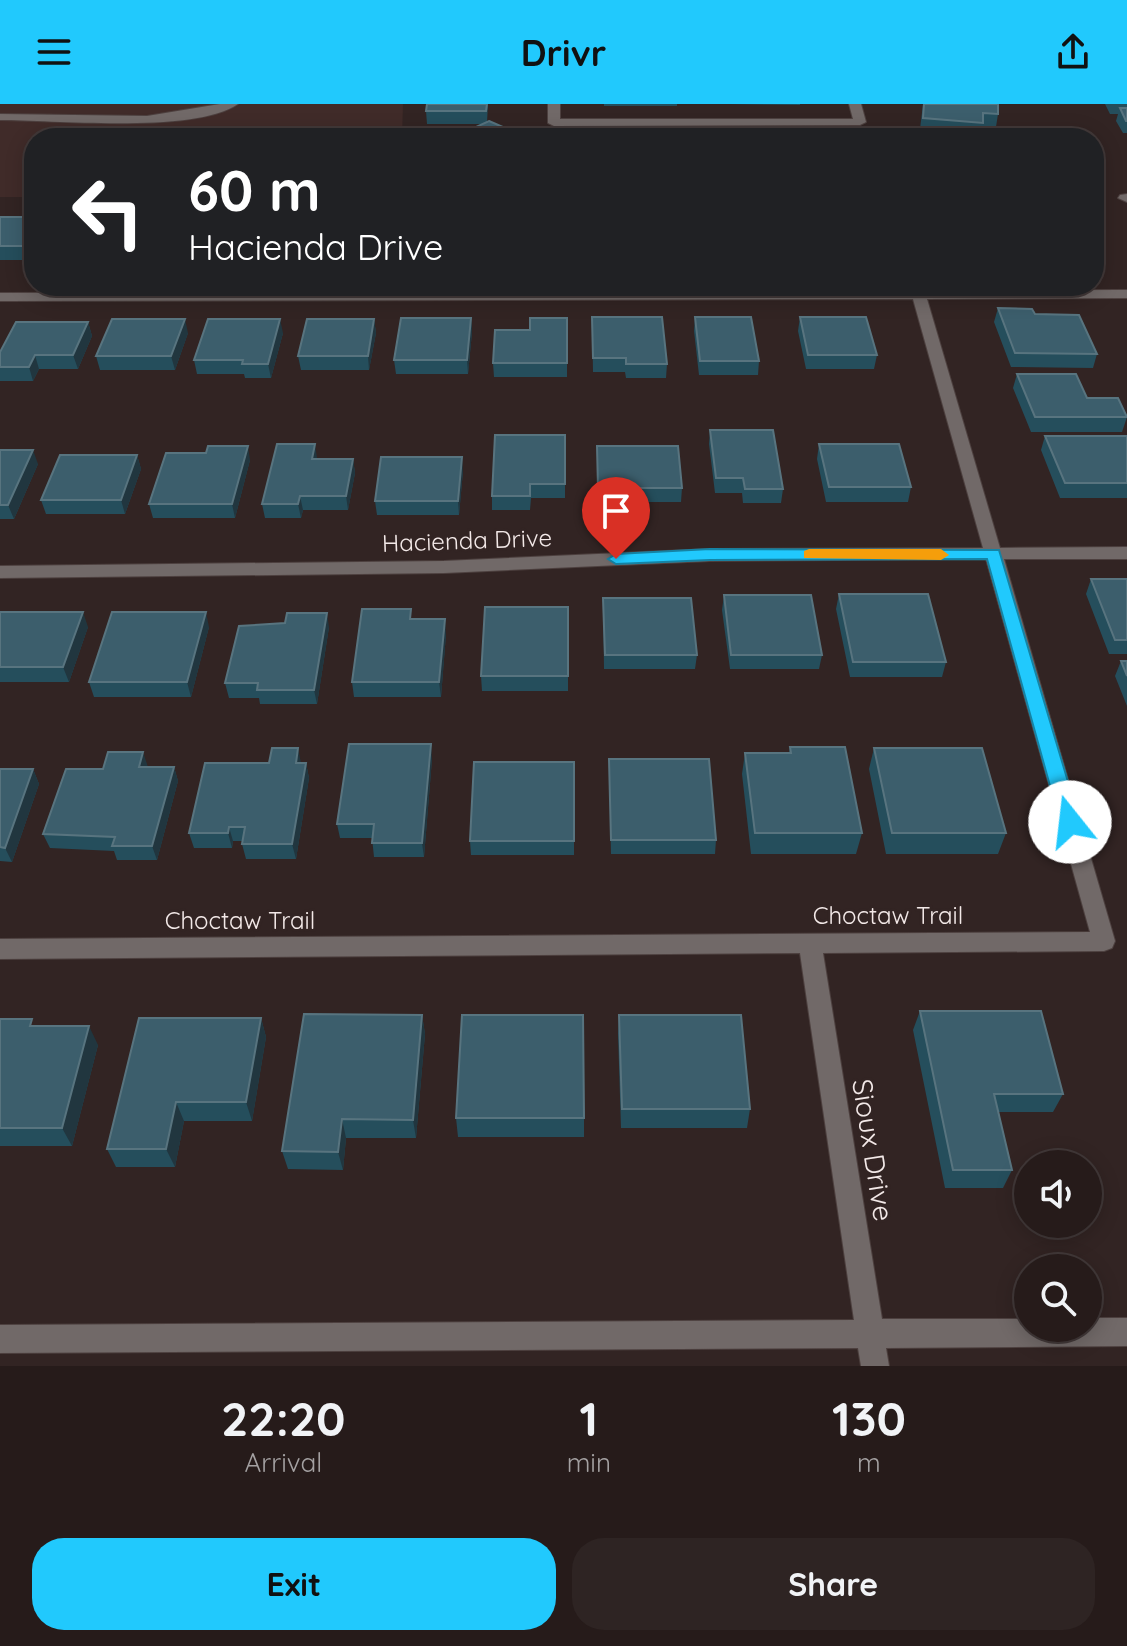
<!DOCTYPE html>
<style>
body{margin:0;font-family:Quicksand,sans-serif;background:#2e2423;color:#f1f3f6;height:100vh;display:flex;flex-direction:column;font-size:30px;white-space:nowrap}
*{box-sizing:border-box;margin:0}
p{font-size:26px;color:#a4a1a2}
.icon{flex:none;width:44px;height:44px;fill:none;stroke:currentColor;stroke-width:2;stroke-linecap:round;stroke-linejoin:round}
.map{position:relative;height:1262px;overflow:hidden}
.details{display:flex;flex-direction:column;background:#261b1a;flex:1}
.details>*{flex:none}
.top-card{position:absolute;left:24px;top:24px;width:1080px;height:168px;border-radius:32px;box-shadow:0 4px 20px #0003,0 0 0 2px #423939;background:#202124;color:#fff;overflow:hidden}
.controls{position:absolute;left:1014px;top:1046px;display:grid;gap:16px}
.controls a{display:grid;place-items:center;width:88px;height:88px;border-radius:50%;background:#261b1a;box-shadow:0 4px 20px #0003,0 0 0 2px #423939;font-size:40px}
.pin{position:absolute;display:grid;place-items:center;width:68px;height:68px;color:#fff;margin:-82px -34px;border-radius:50% 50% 50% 0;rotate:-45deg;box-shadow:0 0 8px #0007}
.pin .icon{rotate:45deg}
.me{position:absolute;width:88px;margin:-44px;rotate:344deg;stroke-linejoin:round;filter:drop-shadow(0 0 6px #0008)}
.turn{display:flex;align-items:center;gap:28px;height:168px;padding:0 32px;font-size:36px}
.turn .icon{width:104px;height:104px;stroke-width:2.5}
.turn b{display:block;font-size:56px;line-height:68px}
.eta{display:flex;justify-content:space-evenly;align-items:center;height:136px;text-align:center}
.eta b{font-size:48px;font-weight:700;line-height:56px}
.primary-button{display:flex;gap:16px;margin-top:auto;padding:16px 32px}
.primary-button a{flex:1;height:92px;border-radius:32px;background:#21c9fd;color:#111;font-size:32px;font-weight:700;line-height:92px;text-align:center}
.primary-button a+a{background:#2e2423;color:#f1f3f6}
header{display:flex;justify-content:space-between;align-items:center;height:104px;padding:0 32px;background:#21c9fd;color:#111;font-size:36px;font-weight:700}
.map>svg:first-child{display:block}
.built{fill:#402b29}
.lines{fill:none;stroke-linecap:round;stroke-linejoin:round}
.minor-casing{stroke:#4d403f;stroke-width:2}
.minor{fill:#716968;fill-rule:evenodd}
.wall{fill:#254e5c}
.shaded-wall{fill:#21363f}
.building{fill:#3c5e6c;stroke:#58747f;stroke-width:2}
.route{fill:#21c9fd;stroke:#1583a4;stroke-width:2}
.slow{fill:#f59e0b}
.labels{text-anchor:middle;stroke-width:6;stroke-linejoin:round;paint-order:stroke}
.street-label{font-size:24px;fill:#f3e9e8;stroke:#322423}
.near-street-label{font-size:28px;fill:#f3e9e8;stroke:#322423}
</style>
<header><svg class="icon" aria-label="menu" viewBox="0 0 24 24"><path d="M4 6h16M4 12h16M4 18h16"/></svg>Drivr<svg class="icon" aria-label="share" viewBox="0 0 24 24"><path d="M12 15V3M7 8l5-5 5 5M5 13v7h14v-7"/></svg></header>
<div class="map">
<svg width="1127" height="1262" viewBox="0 0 1127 1262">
<rect width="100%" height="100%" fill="#322423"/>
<!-- built -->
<path class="built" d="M0 0H403L402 34H34V93H0Z"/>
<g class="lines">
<defs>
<path id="minor" d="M220 0H238C195 30 55 16 0 16V10L147 12Z
M548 0H560V15H853L849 0H861L866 18 860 21 554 22 548 19Z
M1127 90V98L1118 94 1120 91Z
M1127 186V194L927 195 1000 444 1127 443V455H1004L1115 837 1112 844 1104 847 823 849 882 1215H1028V1224H1088V1214H1127V1242L886 1244 889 1262H861L858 1244 0 1249V1221L854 1216 800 849 0 855V835L1090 828 986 455 710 457 444 469 0 474V462L444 457 710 445 983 444 913 195 0 197V189Z"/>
</defs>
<!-- minor casing -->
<use href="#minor" class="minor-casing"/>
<!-- minor -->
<use href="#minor" class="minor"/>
</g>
<!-- wall -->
<path class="wall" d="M488 0 487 18 510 26V34H452L483 20H427L426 7Z
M604 0H677V2H604Z
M729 0H800V1Z
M923 0H998V10L996 23 982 22 980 32 931 28 920 25Z
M1105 0H1127V29H1123L1116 17 1118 10H1110Z
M0 113H34V156H0Z
M998 204 1035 210 1097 250 1093 264 1011 263 994 218Z
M592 213 667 260 666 274H626L625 268H593Z
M695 213 759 257 758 271H699L694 227Z
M800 213 877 251 874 265H806L798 227Z
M471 214 472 228 468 270H396L394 256Z
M567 214V273H494L493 259 530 226Z
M374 215 376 229 369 266H301L298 252Z
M88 218 92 232 78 265H39L33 277H0V248Z
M188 229 175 266H100L96 252Z
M283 229 271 274H245L244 270H197L194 256Z
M1017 270 1087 294 1127 313 1122 328H1031L1013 284Z
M710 326 783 385 781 399H743L742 389H715L709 340Z
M565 331V394H531L530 406H492V392Z
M1045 332H1127V394H1060L1041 346Z
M819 340 911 383 908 398H826L817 355Z
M597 342 682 384 681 398H598Z
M0 346 38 360 14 415H0Z
M137 351 141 365 125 410H46L41 396Z
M317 355H353L355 369 348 406H303L301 414H265L262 400Z
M250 356 235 414H153L149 400Z
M463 367 459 411H377L375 397Z
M1091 475H1127V550H1109L1086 490Z
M839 490 946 558 942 573H850L836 505Z
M724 491 822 551 819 565H730L722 506Z
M603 494 697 551 695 565H604Z
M568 503V587H482L481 572Z
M0 508 88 523 69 578H0Z
M412 515 446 530 441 593H354L352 578Z
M209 523 191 593H94L89 578Z
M329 523 317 600H260L259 594H229L225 579Z
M1121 557H1127V602L1115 572Z
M790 643 862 729 856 750H751L742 670 745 649H789Z
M874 644 1006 729 998 750H886L869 665Z
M432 655 424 753H374L372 734H340L337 720Z
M609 655 716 736 715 750H611Z
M574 658V751H471L470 737Z
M301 659H306L309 674 296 755H246L242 740 243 737H233L232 744H194L189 729Z
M148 663H174L178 677 157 756H117L114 747 50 744 43 730 103 665Z
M0 665H33L39 680 12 758 0 757Z
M920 907 1063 990 1053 1008H998L1012 1066 1003 1084H945L913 926Z
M422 911 425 930 416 1034H346L343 1066 288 1065 282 1047Z
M619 911 750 1005 747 1024H621L618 930Z
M261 914 266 933 252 1017H184L175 1063H116L107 1045Z
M0 915 35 922 98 941 72 1042H0Z
M456 1014H584V1033H458Z"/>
<!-- shaded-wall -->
<path class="shaded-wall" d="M510 26V34H495V33Z
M471 214 472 228 468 270 467 256Z
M185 215 188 229 175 266 171 252Z
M280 215 283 229 271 274 268 260Z
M374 215 376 229 369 266 368 252Z
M88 218 92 232 78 265 73 251Z
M35 251 39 265 33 277 29 263Z
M315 340 317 354 314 369 312 355Z
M248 342 250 356 235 414 232 400Z
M33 346 38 360 14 415 8 401Z
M137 351 141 365 125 410 121 396Z
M462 353 463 367 459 411 458 397Z
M353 355 355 369 348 406 346 392Z
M300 392 303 406 301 414 298 400Z
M83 508 88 523 69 578 63 563Z
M206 508 209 523 191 593 187 578Z
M327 509 329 523 317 600 314 586Z
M445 515 446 530 441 593 439 578Z
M431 640 432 655 424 753 422 739Z
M298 644 301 659 299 674 296 659Z
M143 648 148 663H139Z
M306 659 309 674 296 755 292 740Z
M174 663 178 677 157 756 152 742Z
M33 665 39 680 12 758 5 744Z
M229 723 233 737 232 744 228 729Z
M422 911 425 930 416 1034 413 1016Z
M261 914 266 933 252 1017 246 998Z
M89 922 98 941 72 1042 62 1024Z
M176 998 184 1017 175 1063 166 1045Z
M342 1015 346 1034 343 1066 338 1048Z"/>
<!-- building -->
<path class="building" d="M427 0H487L486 7H426Z
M924 0H998V10L983 9V19L923 14Z
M1120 4H1127V17H1126Z
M489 17 510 26 495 33 498 34H452Z
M926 24 941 34H880Z
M755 31 760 34 713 33Z
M695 32V34H665Z
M0 113H34V142H0Z
M998 204 1032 205 1035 210 1079 211 1097 250 1015 249Z
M592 213H662L667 260H626V254H593Z
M695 213H751L759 257H700Z
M800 213H866L877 251H808Z
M401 214H471L467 256H394Z
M530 214H567V259H493L495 226H530Z
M112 215H185L171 252H96Z
M208 215H280L268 260H242L243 256H194Z
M307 215H374L368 252H298Z
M16 218H88L73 251H35L29 263H0V248Z
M1017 270H1076L1087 294H1118L1127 313H1035Z
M710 326H773L783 385H745L743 374H716Z
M495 331H565V380H530V392H492Z
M1045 332H1127V379H1065Z
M277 340H315L312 355H353L346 392H300L298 400H262Z
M819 340H899L911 383H829Z
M208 342H248L232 400H149L166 349H206Z
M597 342H678L682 384H598Z
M0 346H33L8 401H0Z
M60 351H137L121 396H41Z
M381 353H462L458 397H375Z
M1091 475H1127V536H1115Z
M839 490H928L946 558H853Z
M724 491H811L822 551H731Z
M603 494H691L697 551H605Z
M485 503H568V572H481Z
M362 505H411L410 515H445L439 578H352Z
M0 508H83L63 563H0Z
M112 508H206L187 578H89Z
M287 509H327L314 586H257L258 579H225L239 522 285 519Z
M1121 557H1127V572Z
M349 640H431L422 739H372L374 720H337Z
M790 643H845L862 729H755L745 649H791Z
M272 644H298L296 659H306L292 740H242L245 723H229L228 729H189L205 659H269Z
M874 644H982L1006 729H892Z
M108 648H143L139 663H174L152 742H112L115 733 43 730 66 665H103Z
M609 655H709L716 736H611Z
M474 658H574V737H470Z
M0 665H33L5 744 0 743Z
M920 907H1041L1063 990H994L1012 1066H953Z
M304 910 422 911 413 1016 342 1015 338 1048 282 1047Z
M462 911H583L584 1014H456Z
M619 911H741L750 1005H622Z
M139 914H261L246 998H176L166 1045H107Z
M0 915H32L30 922H89L62 1024H0Z"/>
<!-- route -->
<path class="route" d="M710 445 999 446 1080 718 1077 723H1063L1060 718 987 455 710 456 616 460 608 455 616 450Z"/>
<!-- slow -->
<path class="slow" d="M809 445H941L949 451 941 456 804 454V447Z"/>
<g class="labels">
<!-- street labels -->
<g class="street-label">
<text transform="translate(467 437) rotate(-2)" y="8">Hacienda Drive</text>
<text x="888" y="820">Choctaw Trail</text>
<text x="240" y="825">Choctaw Trail</text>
</g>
<!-- near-street labels -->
<g class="near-street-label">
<text transform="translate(873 1046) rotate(81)" y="10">Sioux Drive</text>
</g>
</g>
</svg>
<div class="controls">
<a><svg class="icon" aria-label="sound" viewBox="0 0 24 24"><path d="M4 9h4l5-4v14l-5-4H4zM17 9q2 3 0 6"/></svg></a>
<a><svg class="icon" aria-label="search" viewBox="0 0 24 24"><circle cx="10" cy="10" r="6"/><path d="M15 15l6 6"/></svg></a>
</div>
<div class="pin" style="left:616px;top:455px;background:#d93025"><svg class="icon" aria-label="arrive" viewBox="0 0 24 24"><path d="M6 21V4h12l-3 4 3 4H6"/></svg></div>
<svg class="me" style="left:1070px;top:718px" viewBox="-20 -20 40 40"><circle r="19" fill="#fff"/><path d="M0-13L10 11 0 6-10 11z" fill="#21c9fd"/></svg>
<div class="top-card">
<div class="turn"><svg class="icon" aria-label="left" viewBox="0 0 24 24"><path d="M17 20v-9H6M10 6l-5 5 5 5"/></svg><div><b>60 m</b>Hacienda Drive</div></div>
</div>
</div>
<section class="details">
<div class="eta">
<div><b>22:20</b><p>Arrival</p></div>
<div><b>1</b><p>min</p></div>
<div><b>130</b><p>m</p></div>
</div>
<div class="primary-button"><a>Exit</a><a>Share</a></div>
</section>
